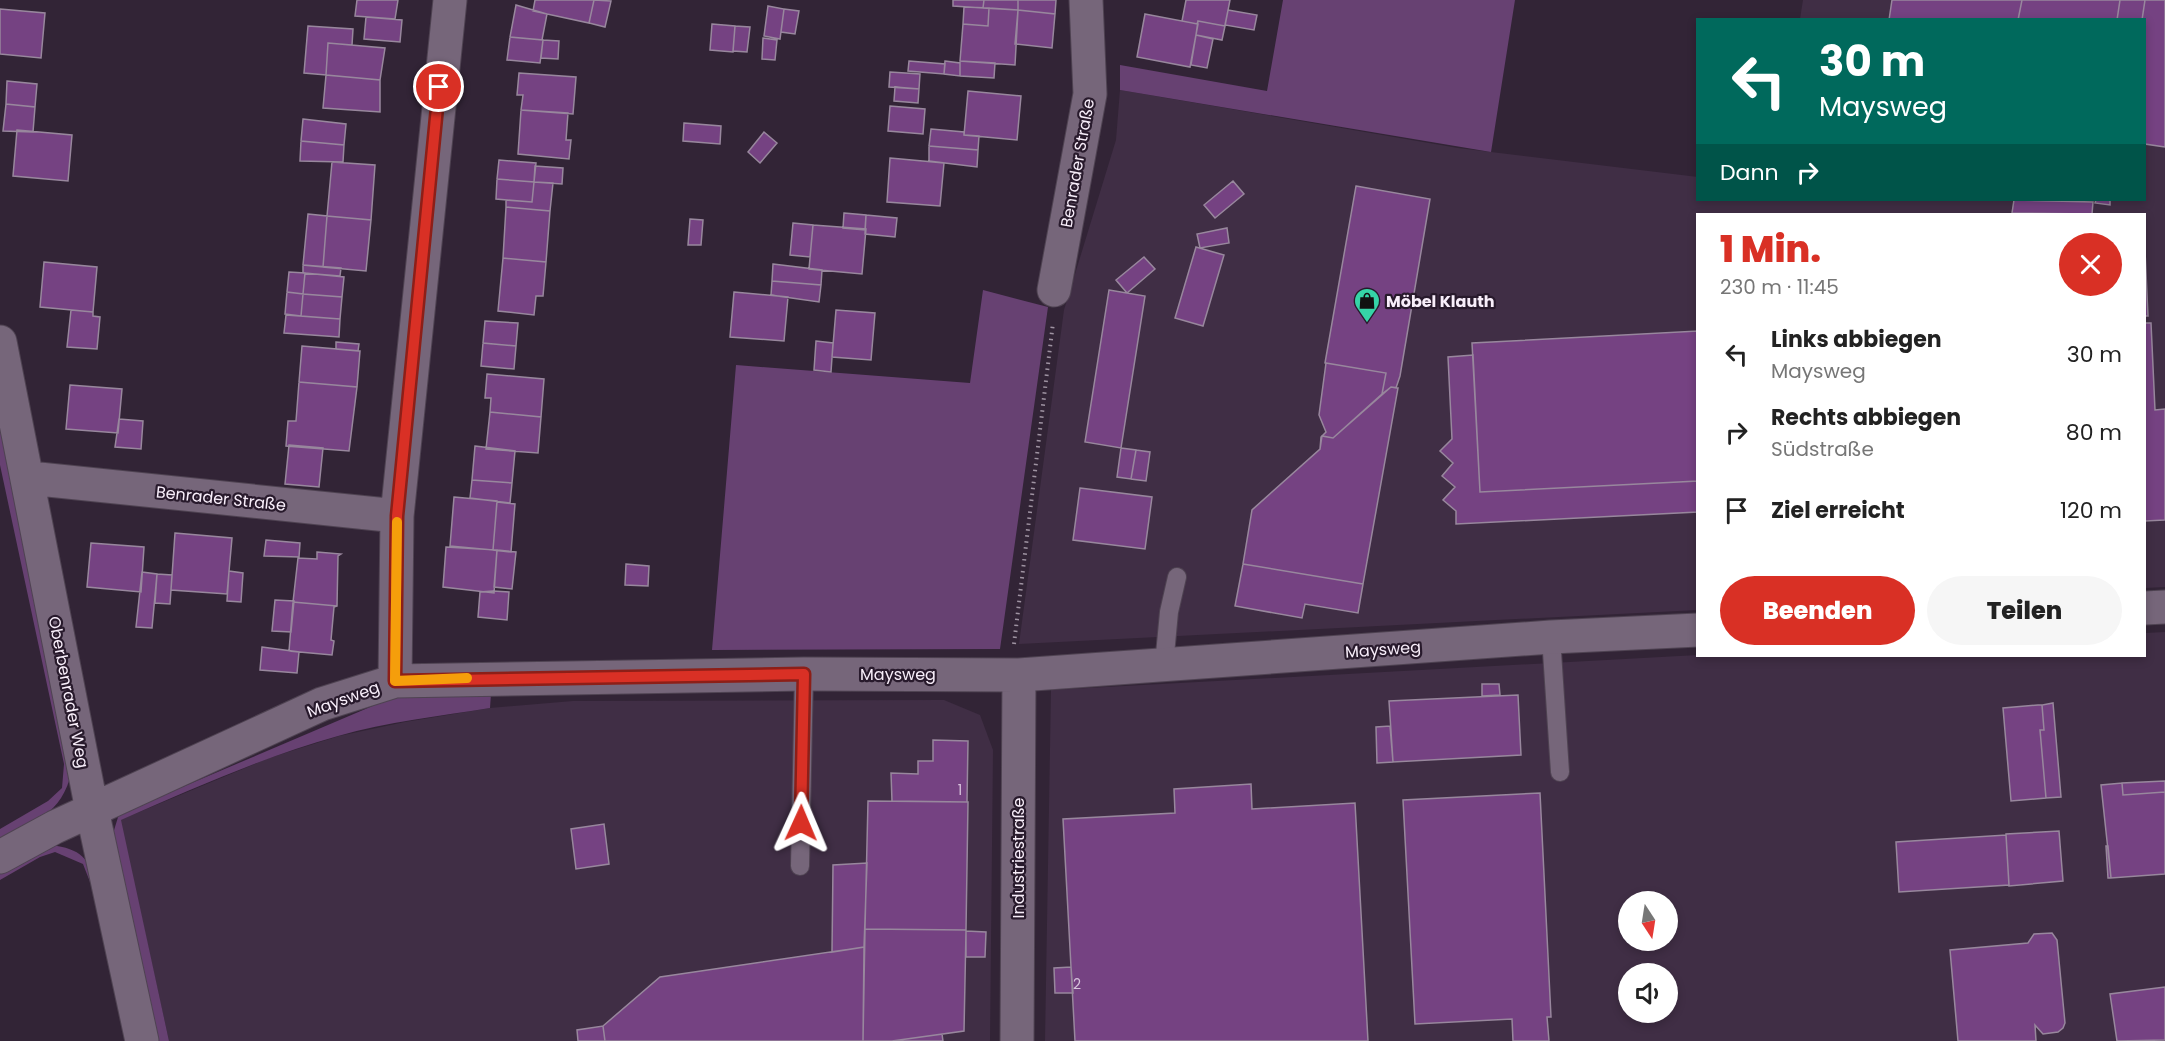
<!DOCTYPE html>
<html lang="de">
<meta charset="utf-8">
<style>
body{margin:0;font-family:Poppins,sans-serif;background:#f6f6f6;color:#222;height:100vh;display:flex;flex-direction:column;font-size:22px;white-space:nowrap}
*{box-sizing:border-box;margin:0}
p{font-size:20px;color:#767676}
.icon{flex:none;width:33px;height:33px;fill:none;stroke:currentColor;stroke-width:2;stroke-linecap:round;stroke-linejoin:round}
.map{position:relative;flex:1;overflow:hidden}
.drawer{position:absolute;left:1696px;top:213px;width:450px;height:444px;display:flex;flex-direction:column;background:#fff;border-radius:0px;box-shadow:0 3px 9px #0003}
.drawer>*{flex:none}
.top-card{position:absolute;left:1696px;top:18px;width:450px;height:183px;border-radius:0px;box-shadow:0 3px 9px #0003;background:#00695c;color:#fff;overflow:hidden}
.needle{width:39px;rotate:168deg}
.buttons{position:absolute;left:1618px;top:891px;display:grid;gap:12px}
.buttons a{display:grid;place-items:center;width:60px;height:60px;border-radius:50%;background:#fff;box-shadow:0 3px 9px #0003;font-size:30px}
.pin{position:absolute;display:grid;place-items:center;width:51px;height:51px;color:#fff;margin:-26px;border:3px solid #fff;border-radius:50%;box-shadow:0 2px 6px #0007}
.me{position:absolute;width:66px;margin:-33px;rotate:1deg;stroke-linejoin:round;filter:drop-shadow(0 0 4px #0008)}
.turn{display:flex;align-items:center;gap:21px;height:126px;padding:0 24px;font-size:27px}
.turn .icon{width:78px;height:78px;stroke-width:2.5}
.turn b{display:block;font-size:42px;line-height:51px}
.then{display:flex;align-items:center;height:57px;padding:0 24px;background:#0003;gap:12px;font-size:22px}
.round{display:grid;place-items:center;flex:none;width:63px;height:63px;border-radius:32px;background:#f6f6f6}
.summary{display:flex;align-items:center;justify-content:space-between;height:102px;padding:0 24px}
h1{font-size:36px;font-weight:800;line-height:45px;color:#d93025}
.action{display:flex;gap:12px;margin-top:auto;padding:12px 24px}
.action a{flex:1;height:69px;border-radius:36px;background:#d93025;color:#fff;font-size:24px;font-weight:800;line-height:69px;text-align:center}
.action a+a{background:#f6f6f6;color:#222}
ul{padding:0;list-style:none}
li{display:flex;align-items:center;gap:18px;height:78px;padding:0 24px}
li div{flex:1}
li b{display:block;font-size:22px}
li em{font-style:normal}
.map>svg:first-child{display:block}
.built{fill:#402e45;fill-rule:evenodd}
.green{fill:#674172}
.building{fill:#754282;stroke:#98879d;stroke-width:1.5}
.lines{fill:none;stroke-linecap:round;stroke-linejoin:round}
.service-casing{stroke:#4f4352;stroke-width:20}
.minor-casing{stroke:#4f4352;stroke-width:35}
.path{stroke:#9f93a2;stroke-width:4;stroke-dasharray:1.5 4.5;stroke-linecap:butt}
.service{stroke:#76667a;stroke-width:18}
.minor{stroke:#76667a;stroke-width:33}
.route-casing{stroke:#8d1f18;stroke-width:15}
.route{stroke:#d93025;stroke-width:10}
.slow{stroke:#f59e0b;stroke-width:10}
.labels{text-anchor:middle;stroke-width:4.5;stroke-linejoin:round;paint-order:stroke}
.number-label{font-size:14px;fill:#d7c3dc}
.street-label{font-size:16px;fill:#f8eefa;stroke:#281a2c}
.poi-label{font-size:16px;font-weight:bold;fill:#f8eefa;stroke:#281a2c;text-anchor:start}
</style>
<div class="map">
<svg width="2165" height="1041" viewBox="0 0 2165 1041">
<rect width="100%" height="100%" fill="#322436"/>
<!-- built -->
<path class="built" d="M1803 0H2165V587L2145 588V214H1698V610L1019 644 1064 310 1116 140 1120 90 1458 148 1698 177V200H2145V20L1800 19Z
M2165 632V1041H1045L1051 690 1698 655 2145 656V633ZM1629 902H1668V940H1629ZM1629 974H1668V1012H1629Z
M944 700 980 715 993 750 990 1041H169L120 820 269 758 339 736 405 722 490 708 573 701Z"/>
<!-- green -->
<path class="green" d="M1283 0H1515L1491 152 1120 90V65L1267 91Z
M983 290 1048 307 1000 649 712 650 736 365 970 383Z
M0 410 74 761C65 812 42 818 0 841V829L48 801 62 788 64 764 0 465Z
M403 693 491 694 490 708C440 716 387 722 338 736 263 757 192 789 121 820L169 1041H155L111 840 119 814Z
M50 845C83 849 86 858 101 886L92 887 83 864 55 852 40 857 0 880V874Z"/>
<!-- building -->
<path class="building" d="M357 0H398L395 19 355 16Z
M535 0H594L589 23 533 11Z
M594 0 611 1 605 27 589 23Z
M953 0H984L983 8 953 6Z
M984 0H1018V10L983 8Z
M1018 0H1056L1055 14 1018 10Z
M1186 0H1230L1225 26 1198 21 1197 24 1182 21Z
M1892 0H2022L2018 20H1889Z
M2022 0H2120L2117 20H2018Z
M2120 0H2145L2142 20H2117Z
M2145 0H2165V147L2145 144V20H2142Z
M516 5 547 14 542 40 510 37Z
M768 6 784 9 780 39 764 36Z
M964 7 989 8 988 26 963 24Z
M989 8 1018 10 1015 65 960 61 963 24 988 26Z
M0 9 45 13 41 58 0 54Z
M784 9 799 11 795 34 781 32Z
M1018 10 1055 14 1052 48 1015 44Z
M1228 10 1257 15 1254 30 1225 25Z
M1145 14 1198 24 1190 67 1137 57Z
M366 17 402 20 400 42 364 39Z
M1198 21 1225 26 1222 40 1196 35Z
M712 24 735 26 733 52 710 50Z
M308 26 353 29 352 45 328 43 326 75 304 73Z
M735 26 750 27 747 52 733 51Z
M1196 35 1213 39 1207 68 1191 65Z
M510 37 543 40 540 63 507 60Z
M763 38 777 40 775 60 762 59Z
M543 40 559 41 558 59 541 58Z
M328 43 385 48 380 80 326 75Z
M909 61 945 64 944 74 908 71Z
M945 61 960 63V76L944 74Z
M960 61 995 63 994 78 960 76Z
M890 72 920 74 919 89 889 87Z
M519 73 576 77 573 114 521 110 523 95H517Z
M326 75 380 80V112L323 108Z
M7 81 37 84 35 107 6 104Z
M895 87 919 89 918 103 894 101Z
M968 91 1021 96 1017 140 964 135Z
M6 104 35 107 33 132 3 131Z
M890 106 925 109 923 134 888 131Z
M521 110 568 113 566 140H571L569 159 518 154Z
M303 119 346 124 344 145 301 141Z
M684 123 721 126 720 144 683 141Z
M931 129 964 132V135L979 136 978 150 929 146Z
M17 130 72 135 68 181 13 176Z
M764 132 777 143 760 163 748 152Z
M301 141 344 145 343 162 300 161Z
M929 146 978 150 977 167 929 161Z
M890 158 944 163 940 206 887 202Z
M499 160 536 163 534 182 497 179Z
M332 162 375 165 371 220 327 216Z
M535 166 563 168 562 184 534 182Z
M497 179 534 182 532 202 496 199Z
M1233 181 1244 194 1215 218 1204 205Z
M534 182 553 183 550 211 506 207V200L532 202Z
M1356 186 1430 199 1400 376 1396 388 1391 387 1382 394 1386 373 1325 363Z
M2014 200 2093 202 2092 214 2012 213Z
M2096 200H2110V205L2095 203Z
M506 207 550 211 546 262 503 258Z
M844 213 866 215 865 230 843 228Z
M308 214 327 216 323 267 303 265Z
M866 215 897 218 895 237 865 234Z
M327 216 371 220 366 271 323 267Z
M690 219 703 220 701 245H688Z
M793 223 813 225 810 257 790 255Z
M813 225 866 229 862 274 809 269Z
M1227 228 1229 243 1200 248 1197 234Z
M1196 247 1224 255 1203 326 1175 318Z
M2145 251 2148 316H2145Z
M1144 257 1155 269 1127 293 1116 280Z
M503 258 546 262 543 296H536L534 315 498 311Z
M44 262 97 267 93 312 40 307Z
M773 264 822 270 821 285 772 281Z
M303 265 341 268 340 276 303 273Z
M289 272 305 273 303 294 287 292Z
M305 273 344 277 342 297 303 294Z
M772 281 821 285 819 302 771 295Z
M1109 290 1145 296 1121 448 1085 442Z
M287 292 303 294 301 316 285 314Z
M734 292 788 297 784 341 730 337Z
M303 294 342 297 340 319 301 316Z
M71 310 93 312V316L100 317 97 349 67 347Z
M836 310 875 313 871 360 832 357Z
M286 315 340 319 339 337 284 333Z
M485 321 518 323 516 346 483 343Z
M2145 323H2151L2155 410 2165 409V520L2145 521Z
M1698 331V481L1480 492 1472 343Z
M816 341 833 343 831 372 814 370Z
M336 342 359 344 358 351 336 349Z
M483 343 516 346 514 369 481 366Z
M302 346 360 351 357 387 299 382Z
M1473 355 1480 492 1698 481V512L1456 524V511L1443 500 1455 487 1442 476 1453 463 1440 451 1452 439 1448 357Z
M1326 363 1386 373 1382 394 1333 438 1322 436 1320 449 1321 437 1326 432 1319 415Z
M487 374 544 379 541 417 490 412 491 398H485Z
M299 382 357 387 349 451 286 446 288 421H296Z
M70 385 122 389 118 433 66 429Z
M1391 387 1398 388 1363 584 1243 564 1252 510 1320 449 1322 436 1333 438Z
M490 412 541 417 538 453 486 449Z
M119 419 143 421 141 449 115 447Z
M289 445 323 448 319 487 285 484Z
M475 446 515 451 512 483 472 480Z
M1121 448 1136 450 1131 479 1117 477Z
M1136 450 1150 452 1146 481 1131 479Z
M472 480 512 483 510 503 470 498Z
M1080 488 1152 497 1145 549 1073 540Z
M454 497 497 501 493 550 450 546Z
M497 502 515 504 511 552 493 550Z
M175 533 232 538 227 594 171 590Z
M266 540 300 543 299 557 264 556Z
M91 543 144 547 141 592 87 587Z
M446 547 497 550 494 593 443 587Z
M497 550 516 552 512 589 494 587Z
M317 552 341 554 338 556 337 606 293 602 298 558 317 559Z
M626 564 649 566 648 586 625 585Z
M1243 564 1363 584 1358 613 1305 604 1302 618 1235 606Z
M229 571 243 573 241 602 227 601Z
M142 572 157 574 152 628 136 627Z
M157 574 172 575 170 604 155 603Z
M493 591 509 592 507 620 478 617 480 592Z
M275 600 294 601 291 632 272 631Z
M293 602 337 606 334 607 331 640 334 641 332 655 289 651Z
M262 647 299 652 297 673 260 670Z
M1482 684H1499L1500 695 1482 696Z
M1518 695 1521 755 1393 762 1389 701Z
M2053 703 2061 797 2046 798 2040 730H2044L2042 705Z
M2038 705H2042L2044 730H2040L2046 798 2011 801 2003 708Z
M1390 726 1393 762 1377 763 1376 727Z
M933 740 968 741 967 802 892 801 891 773 918 774V761H933Z
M2165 781V792L2123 795 2122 783Z
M2122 783 2123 795 2165 792V874L2111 878 2101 785Z
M1251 784 1252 809 1355 803 1368 1041H1075L1063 819 1175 813 1174 789Z
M1540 793 1551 1017H1547L1549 1041H1513L1512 1019 1415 1024 1403 800Z
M868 801 968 802 966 930 865 929Z
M604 824 609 864 576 869 571 829Z
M2059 831 2063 881 2009 886 2006 834Z
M2006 835 2009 885 1899 892 1896 842Z
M2106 846H2108L2111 878H2108Z
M867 863 864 947 832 952 833 865Z
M865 929 966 930 964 1031 892 1041H863Z
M966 931 986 932 985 957H966Z
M2052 933 2057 940 2065 1023 2063 1028 2058 1032 2043 1034 2035 1025 2036 1041H1958L1950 950 2028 943 2034 934Z
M864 947 863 1041H605L603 1026 660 977Z
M1071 967 1073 993H1055L1054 968Z
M2165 987V1040L2117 1041 2110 994Z
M603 1026 605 1041H578L577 1030Z
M942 1034 943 1041H892Z"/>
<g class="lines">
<defs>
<path id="service" d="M1551 637 1560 772
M1164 665 1169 612 1177 577
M800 866 804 674"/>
<path id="minor" d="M1054 290 1090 94 1086 0
M0 342 92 810 142 1041
M29 478 397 516
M2145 608 2165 607
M395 681 397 516 450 0
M0 857 55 827 322 704 395 681 804 674 1019 675 1551 637 1698 630
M1017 1041 1019 675"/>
</defs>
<!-- service casing -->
<use href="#service" class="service-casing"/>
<!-- minor casing -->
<use href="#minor" class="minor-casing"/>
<!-- path -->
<path class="path" d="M1014 644 1053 323"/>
<!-- service -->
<use href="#service" class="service"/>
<!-- minor -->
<use href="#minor" class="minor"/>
</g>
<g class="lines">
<defs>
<path id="route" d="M439 87 397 516 395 681 804 674 801 823"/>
</defs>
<!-- route casing -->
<use href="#route" class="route-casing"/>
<!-- route -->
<use href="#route" class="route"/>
<!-- slow -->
<path class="slow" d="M397 522 395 681 467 678"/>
</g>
<!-- icons -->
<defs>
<symbol id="shop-pin" viewBox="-11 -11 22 30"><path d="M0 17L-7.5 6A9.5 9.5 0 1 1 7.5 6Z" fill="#35d4a7" stroke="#281a2c"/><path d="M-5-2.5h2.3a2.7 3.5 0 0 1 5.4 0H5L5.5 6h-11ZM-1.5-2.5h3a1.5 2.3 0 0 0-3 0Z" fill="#111"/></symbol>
</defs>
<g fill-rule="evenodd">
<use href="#shop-pin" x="1352" y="286" width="30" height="40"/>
</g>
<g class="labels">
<!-- number labels -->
<g class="number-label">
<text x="960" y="795">1</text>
<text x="1077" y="989">2</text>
</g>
<!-- street labels -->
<g class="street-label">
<text transform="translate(1077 163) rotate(-80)" y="6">Benrader Straße</text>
<text transform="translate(221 498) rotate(6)" y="6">Benrader Straße</text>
<text transform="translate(1383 649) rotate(-4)" y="6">Maysweg</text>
<text x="898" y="680">Maysweg</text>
<text transform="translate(69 692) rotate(79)" y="6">Oberbenrader Weg</text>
<text transform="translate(343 699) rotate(-20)" y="6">Maysweg</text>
<text transform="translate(1018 858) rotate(-90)" y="6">Industriestraße</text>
</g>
<!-- poi labels -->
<g class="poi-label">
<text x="1386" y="307">Möbel Klauth</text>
</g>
</g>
</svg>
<div class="buttons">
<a><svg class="needle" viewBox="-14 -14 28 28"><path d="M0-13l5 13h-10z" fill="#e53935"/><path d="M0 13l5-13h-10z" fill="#767676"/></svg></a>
<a><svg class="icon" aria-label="sound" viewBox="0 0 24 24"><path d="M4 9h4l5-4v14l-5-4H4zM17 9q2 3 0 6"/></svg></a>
</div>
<div class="pin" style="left:439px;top:87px;background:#d93025"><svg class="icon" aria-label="arrive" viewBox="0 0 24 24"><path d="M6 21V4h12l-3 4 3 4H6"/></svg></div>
<svg class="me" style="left:801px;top:823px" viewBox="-20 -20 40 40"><path d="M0-17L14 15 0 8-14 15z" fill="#d93025" stroke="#fff" stroke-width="4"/></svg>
<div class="top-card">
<div class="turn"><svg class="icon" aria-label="left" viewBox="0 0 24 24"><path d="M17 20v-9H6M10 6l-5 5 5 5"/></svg><div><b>30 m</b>Maysweg</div></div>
<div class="then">Dann<svg class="icon" aria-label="right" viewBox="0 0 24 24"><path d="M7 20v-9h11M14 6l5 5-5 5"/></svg></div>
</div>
<section class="drawer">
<div class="summary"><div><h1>1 Min.</h1><p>230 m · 11:45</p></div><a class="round" style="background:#d93025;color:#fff"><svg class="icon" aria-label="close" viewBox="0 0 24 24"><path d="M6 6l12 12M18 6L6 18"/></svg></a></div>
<ul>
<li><svg class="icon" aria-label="left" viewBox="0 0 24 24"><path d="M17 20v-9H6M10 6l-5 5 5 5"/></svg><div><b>Links abbiegen</b><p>Maysweg</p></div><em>30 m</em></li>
<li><svg class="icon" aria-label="right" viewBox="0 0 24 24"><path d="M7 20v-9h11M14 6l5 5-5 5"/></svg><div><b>Rechts abbiegen</b><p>Südstraße</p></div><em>80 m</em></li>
<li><svg class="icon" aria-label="arrive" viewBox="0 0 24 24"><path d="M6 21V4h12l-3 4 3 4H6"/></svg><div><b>Ziel erreicht</b></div><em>120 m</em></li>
</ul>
<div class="action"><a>Beenden</a><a>Teilen</a></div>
</section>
</div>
